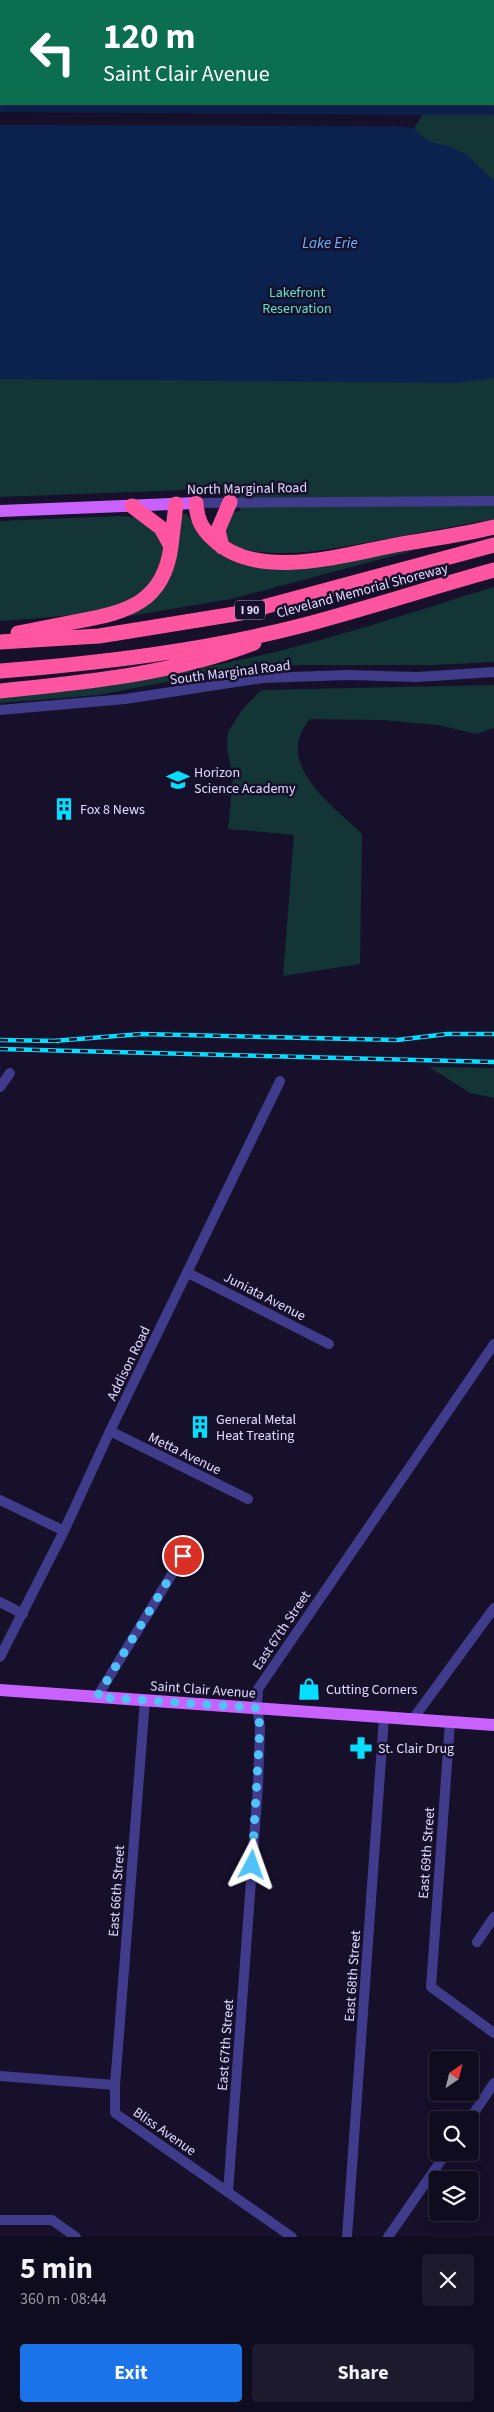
<!DOCTYPE html>
<meta charset="utf-8">
<style>
body{margin:0;font-family:"Source Sans 3",sans-serif;background:#1e1a2d;color:#f1f3f6;height:100vh;display:flex;flex-direction:column;font-size:19px;white-space:nowrap}
*{box-sizing:border-box;margin:0}
p{font-size:16px;color:#9c9ba5}
.icon{flex:none;width:28px;height:28px;fill:none;stroke:currentColor;stroke-width:2;stroke-linecap:round;stroke-linejoin:round}
.map{position:relative;height:2237px;overflow:hidden}
.side{display:flex;flex-direction:column;background:#100c20;flex:1}
.side>*{flex:none}
.guide{position:absolute;left:0px;top:0px;width:495px;height:105px;box-shadow:0 2px 12px #0003,0 0 0 1px #302c3e;background:#0b6e4f;color:#fff;overflow:hidden}
.needle{width:32px;rotate:35deg}
.buttons{position:absolute;left:429px;top:2051px;display:grid;gap:10px}
.buttons a{display:grid;place-items:center;width:50px;height:50px;border-radius:5px;background:#100c20;box-shadow:0 2px 12px #0003,0 0 0 1px #302c3e;font-size:25px}
.pin{position:absolute;display:grid;place-items:center;width:42px;height:42px;color:#fff;margin:-21px;border:2px solid #fff;border-radius:50%;box-shadow:0 1px 5px #0007}
.me{position:absolute;width:55px;margin:-28px;rotate:4deg;stroke-linejoin:round;filter:drop-shadow(0 0 4px #0008)}
.turn{display:flex;align-items:center;gap:18px;height:105px;padding:0 20px;font-size:22px}
.turn .icon{width:65px;height:65px;stroke-width:2.5}
.turn b{display:block;font-size:35px;line-height:42px}
.round{display:grid;place-items:center;flex:none;width:52px;height:52px;border-radius:5px;background:#1e1a2d}
.headline{display:flex;align-items:center;justify-content:space-between;height:85px;padding:0 20px}
h1{font-size:30px;font-weight:700;line-height:38px}
.primary-button{display:flex;gap:10px;margin-top:auto;padding:10px 20px}
.primary-button a{flex:1;height:58px;border-radius:5px;background:#1a73e8;color:#fff;font-size:20px;font-weight:700;line-height:58px;text-align:center}
.primary-button a+a{background:#1e1a2d;color:#f1f3f6}
.map>svg:first-child{display:block}
.green{fill:#133535}
.water{fill:#0c224e;fill-rule:evenodd}
.pier{fill:#16102b}
.lines{fill:none;stroke-linecap:round;stroke-linejoin:round}
.minor{stroke:#403b8b;stroke-width:10}
.major{stroke:#c961ff;stroke-width:12}
.highway{stroke:#ff55a1;stroke-width:15}
.rail-casing{stroke:#06deff;stroke-width:4.5}
.rail{stroke:#16102b;stroke-width:2.5;stroke-dasharray:8;stroke-linecap:butt}
.route{stroke:#4fc3f7;stroke-width:9;stroke-dasharray:0 16.2}
.labels{text-anchor:middle;stroke-width:5;stroke-linejoin:round;paint-order:stroke}
.shield{fill:#16102b;stroke:#a39dbf;stroke-width:1}
.shield-label{font-size:12px;font-weight:bold;fill:#e0daff}
.park-label{font-size:14px;fill:#62e3c7;stroke:#16102b}
.street-label{font-size:14px;fill:#e0daff;stroke:#16102b}
.poi-label{font-size:14px;fill:#e0daff;stroke:#16102b;text-anchor:start}
.water-label{font-size:15px;font-style:italic;fill:#68b4ff;stroke:#16102b}
</style>
<div class="map">
<svg width="494" height="2237" viewBox="0 0 494 2237">
<rect width="100%" height="100%" fill="#16102b"/>
<!-- green -->
<path class="green" d="M0 89 1 104H494V90V519C456 526 419 533 381 540 330 549 281 561 230 546L223 535 234 512 240 511 239 488 0 497Z
M180 514H187L196 529 249 565 414 547 415 550 231 599 130 616 129 613 154 598Z
M119 516C148 517 153 524 165 548 160 566 155 583 139 595 110 616 37 618 0 621V521Z
M494 587V662L433 665H299L246 667 98 695 0 703V697C96 686 190 673 283 650 354 632 424 608 494 587Z
M494 685V728L476 734 438 725 382 720 310 719C272 764 332 804 362 834L360 964 283 976 294 835 228 829 233 778 227 747 228 732 242 710 261 690Z
M429 1067 494 1068V1098L470 1093Z"/>
<!-- water -->
<path class="water" d="M0 0H494V115H422L414 128C430 148 439 141 458 150 472 157 481 170 494 180V378L457 383 0 379ZM1 1H494V104H1Z"/>
<!-- pier -->
<path class="pier" d="M0 112 422 115 414 128 396 126 0 125Z"/>
<g class="lines">
<!-- minor -->
<path class="minor" d="M196 503 494 501
M0 710 125 699 263 678 348 675 417 677 494 672
M0 1087 10 1073
M188 1273 329 1344
M110 1431 248 1499
M0 1500 64 1531
M0 1602 23 1614
M0 1657 64 1531 110 1431 280 1081
M97 1697 183 1556
M145 1700 115 2085V2113L292 2237
M413 1719 494 1608
M450 1722 431 1987 494 2033
M477 1942 494 1917
M0 2076 115 2085
M469 2120 494 2083
M228 2192 258 1786 260 1727 257 1708 258 1689 494 1344
M0 2220H52L76 2237
M347 2237 384 1717
M388 2237 447 2152"/>
<!-- major -->
<path class="major" d="M0 511 196 503
M0 1690 494 1725"/>
<!-- highway -->
<path class="highway" d="M196 503C197 519 201 528 213 539 257 582 343 555 396 545 429 539 462 535 494 527
M171 546 176 504
M222 547 218 530 230 502
M18 633C38 629 58 625 79 621 128 612 164 602 171 546L161 528 132 506
M0 642 99 636 241 613 494 545
M0 671C101 663 202 651 300 626 365 609 429 588 494 570
M0 691C86 682 173 674 254 643"/>
<defs>
<path id="rail" d="M0 1040 59 1041
M53 1041 142 1034 397 1040 447 1034H494
M0 1049 494 1062"/>
</defs>
<!-- rail casing -->
<use href="#rail" class="rail-casing"/>
<!-- rail -->
<use href="#rail" class="rail"/>
</g>
<g class="lines">
<!-- route -->
<path class="route" d="M183 1556 97 1697 257 1708 260 1727 252 1865"/>
</g>
<!-- icons -->
<defs>
<symbol id="school-bare" viewBox="-9 -9 18 18"><path d="M0-5L7-2L0 1L-7-2ZM-4 1L0 2.5L4 1V4Q0 6-4 4Z" fill="#06deff" stroke="#16102b" stroke-width="2.5" paint-order="stroke"/></symbol>
<symbol id="building-bare" viewBox="-9 -9 18 18"><path d="M-4-6H4V6H1V3H-1V6H-4ZM-2.5-4.3h1.7v1.8h-1.7ZM.8-4.3h1.7v1.8H.8ZM-2.5-1h1.7V.8h-1.7ZM.8-1h1.7V.8H.8Z" fill="#06deff" stroke="#16102b" stroke-width="2.5" paint-order="stroke"/></symbol>
<symbol id="shop-bare" viewBox="-9 -9 18 18"><path d="M-5-2.5h2.3a2.7 3.5 0 0 1 5.4 0H5L5.5 6h-11ZM-1.5-2.5h3a1.5 2.3 0 0 0-3 0Z" fill="#06deff" stroke="#16102b" stroke-width="2.5" paint-order="stroke"/></symbol>
<symbol id="pharmacy-bare" viewBox="-9 -9 18 18"><path d="M-2-6h4v4h4v4h-4v4h-4v-4h-4v-4h4Z" fill="#06deff" stroke="#16102b" stroke-width="2.5" paint-order="stroke"/></symbol>
</defs>
<g fill-rule="evenodd">
<use href="#school-bare" x="162" y="764" width="32" height="32"/>
<use href="#building-bare" x="48" y="793" width="32" height="32"/>
<use href="#building-bare" x="184" y="1411" width="32" height="32"/>
<use href="#shop-bare" x="293" y="1673" width="32" height="32"/>
<use href="#pharmacy-bare" x="345" y="1732" width="32" height="32"/>
</g>
<g class="labels">
<!-- shield labels -->
<rect class="shield" x="235" y="600.5" width="30" height="19" rx="4"/>
<g class="shield-label">
<text x="250" y="614">I 90</text>
</g>
<!-- park labels -->
<g class="park-label">
<text x="297" y="297">Lakefront<tspan x="297" dy="16">Reservation</tspan></text>
</g>
<!-- street labels -->
<g class="street-label">
<text transform="translate(247 488) rotate(-1)" y="5">North Marginal Road</text>
<text transform="translate(362 590) rotate(-15)" y="5">Cleveland Memorial Shoreway</text>
<text transform="translate(230 672) rotate(-7)" y="5">South Marginal Road</text>
<text transform="translate(265 1296) rotate(27)" y="5">Juniata Avenue</text>
<text transform="translate(128 1363) rotate(-64)" y="5">Addison Road</text>
<text transform="translate(185 1453) rotate(26)" y="5">Metta Avenue</text>
<text transform="translate(281 1630) rotate(-56)" y="5">East 67th Street</text>
<text transform="translate(203 1689) rotate(4)" y="5">Saint Clair Avenue</text>
<text transform="translate(426 1853) rotate(-86)" y="5">East 69th Street</text>
<text transform="translate(116 1891) rotate(-86)" y="5">East 66th Street</text>
<text transform="translate(352 1976) rotate(-86)" y="5">East 68th Street</text>
<text transform="translate(225 2045) rotate(-86)" y="5">East 67th Street</text>
<text transform="translate(165 2131) rotate(35)" y="5">Bliss Avenue</text>
</g>
<!-- poi labels -->
<g class="poi-label">
<text x="194" y="777">Horizon<tspan x="194" dy="16">Science Academy</tspan></text>
<text x="80" y="814">Fox 8 News</text>
<text x="216" y="1424">General Metal<tspan x="216" dy="16">Heat Treating</tspan></text>
<text x="326" y="1694">Cutting Corners</text>
<text x="378" y="1753">St. Clair Drug</text>
</g>
<!-- water labels -->
<g class="water-label">
<text x="330" y="248">Lake Erie</text>
</g>
</g>
</svg>
<div class="buttons">
<a><svg class="needle" viewBox="-14 -14 28 28"><path d="M0-13l5 13h-10z" fill="#e53935"/><path d="M0 13l5-13h-10z" fill="#9c9ba5"/></svg></a>
<a><svg class="icon" aria-label="search" viewBox="0 0 24 24"><circle cx="10" cy="10" r="6"/><path d="M15 15l6 6"/></svg></a>
<a><svg class="icon" aria-label="layers" viewBox="0 0 24 24"><path d="M12 4l9 5-9 5-9-5zM3 14l9 5 9-5"/></svg></a>
</div>
<div class="pin" style="left:183px;top:1556px;background:#d93025"><svg class="icon" aria-label="arrive" viewBox="0 0 24 24"><path d="M6 21V4h12l-3 4 3 4H6"/></svg></div>
<svg class="me" style="left:252px;top:1865px" viewBox="-20 -20 40 40"><path d="M0-17L14 15 0 8-14 15z" fill="#4fc3f7" stroke="#fff" stroke-width="4"/></svg>
<div class="guide">
<div class="turn"><svg class="icon" aria-label="left" viewBox="0 0 24 24"><path d="M17 20v-9H6M10 6l-5 5 5 5"/></svg><div><b>120 m</b>Saint Clair Avenue</div></div>
</div>
</div>
<section class="side">
<div class="headline"><div><h1>5 min</h1><p>360 m · 08:44</p></div><a class="round"><svg class="icon" aria-label="close" viewBox="0 0 24 24"><path d="M6 6l12 12M18 6L6 18"/></svg></a></div>
<div class="primary-button"><a>Exit</a><a>Share</a></div>
</section>
